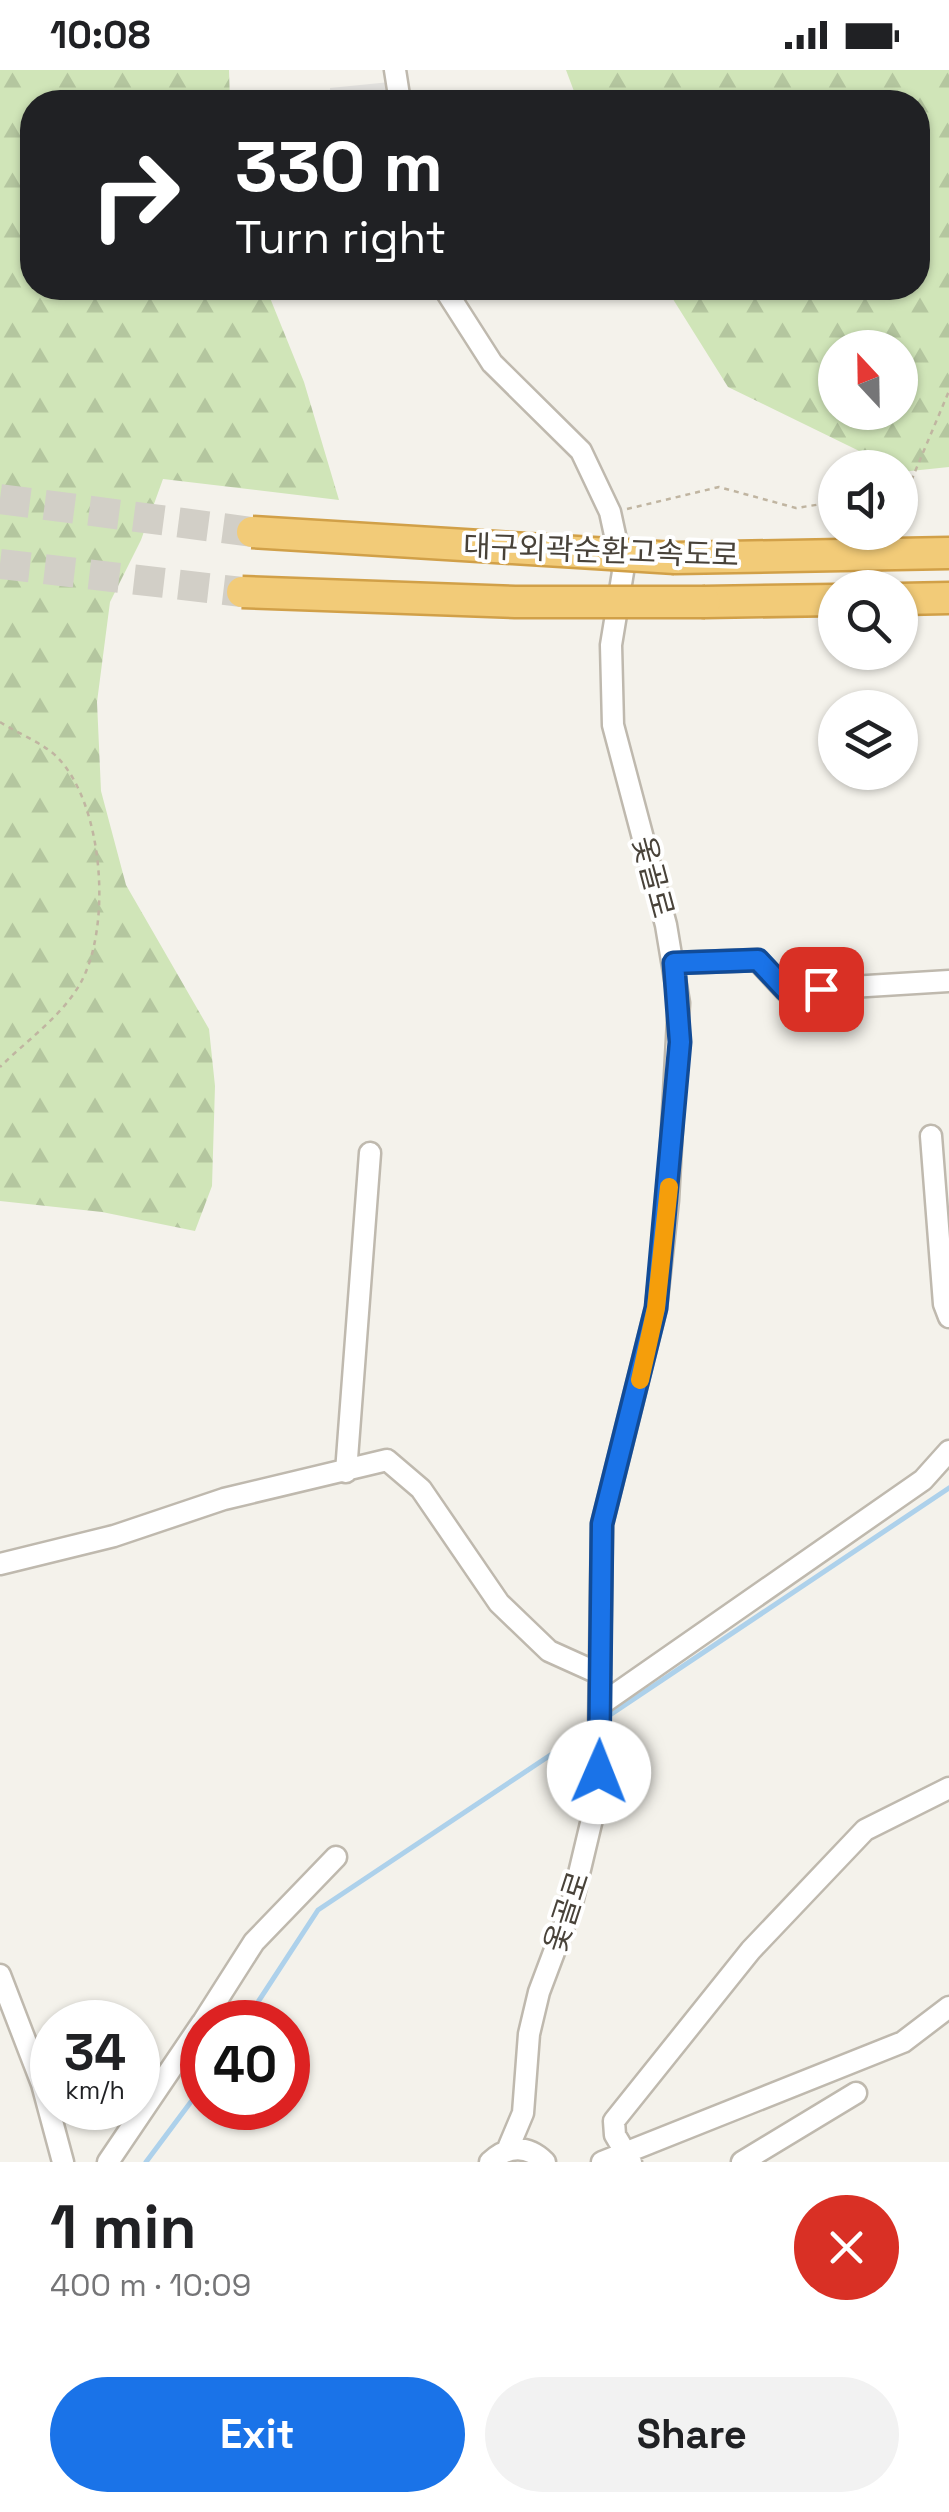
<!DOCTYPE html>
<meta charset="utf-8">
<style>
body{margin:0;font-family:"Space Grotesk","Noto Sans KR",sans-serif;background:#f2f2f2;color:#202124;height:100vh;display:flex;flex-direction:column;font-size:38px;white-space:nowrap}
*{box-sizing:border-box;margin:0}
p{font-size:32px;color:#757577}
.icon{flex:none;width:55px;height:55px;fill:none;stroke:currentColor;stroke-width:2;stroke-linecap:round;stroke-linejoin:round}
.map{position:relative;height:2092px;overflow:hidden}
.drawer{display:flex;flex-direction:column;background:#fff;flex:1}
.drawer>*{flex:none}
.banner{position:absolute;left:20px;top:20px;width:910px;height:210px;border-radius:40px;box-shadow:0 2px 8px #0004;background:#202124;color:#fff;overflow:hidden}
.needle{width:65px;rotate:338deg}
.controls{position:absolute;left:818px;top:260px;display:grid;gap:20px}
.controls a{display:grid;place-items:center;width:100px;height:100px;border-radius:50%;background:#fff;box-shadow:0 2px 8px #0004;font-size:50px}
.speed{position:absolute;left:30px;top:1930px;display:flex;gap:20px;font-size:50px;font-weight:700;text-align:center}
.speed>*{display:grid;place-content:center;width:130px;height:130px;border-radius:50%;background:#fff;box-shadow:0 2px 8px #0004;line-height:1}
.speed small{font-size:25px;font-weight:400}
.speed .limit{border:15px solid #d22;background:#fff;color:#111}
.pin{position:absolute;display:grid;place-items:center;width:85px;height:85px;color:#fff;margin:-42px;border-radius:20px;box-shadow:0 5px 15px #0006}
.me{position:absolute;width:110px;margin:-55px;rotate:1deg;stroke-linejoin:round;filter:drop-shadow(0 0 8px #0008)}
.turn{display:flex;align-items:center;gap:35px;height:210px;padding:0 50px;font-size:45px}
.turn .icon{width:130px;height:130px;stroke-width:2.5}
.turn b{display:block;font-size:70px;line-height:85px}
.round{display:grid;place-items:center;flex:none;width:105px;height:105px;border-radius:52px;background:#f2f2f2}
.overview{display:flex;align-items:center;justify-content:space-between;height:170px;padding:0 50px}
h1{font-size:60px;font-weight:700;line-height:75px}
.primary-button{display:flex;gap:20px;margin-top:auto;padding:20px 50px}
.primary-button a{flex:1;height:115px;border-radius:60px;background:#1a73e8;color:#fff;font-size:40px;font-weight:700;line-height:115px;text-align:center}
.primary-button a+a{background:#f2f2f2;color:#202124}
.status{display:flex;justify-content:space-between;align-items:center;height:70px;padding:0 50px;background:#fff;direction:ltr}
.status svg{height:28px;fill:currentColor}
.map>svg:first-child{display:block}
.forest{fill:url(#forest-firs);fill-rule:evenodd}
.parking{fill:#e3e2df}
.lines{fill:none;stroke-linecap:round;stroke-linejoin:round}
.stream{stroke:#add1eb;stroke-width:5}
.highway-tunnel{stroke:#d2cfc7;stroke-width:30;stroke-dasharray:30 15;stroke-linecap:butt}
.minor-casing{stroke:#bfb9ae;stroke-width:25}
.highway-casing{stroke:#d1a048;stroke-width:35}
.path{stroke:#c0b5a1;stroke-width:2.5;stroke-dasharray:5 5;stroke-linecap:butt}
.minor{stroke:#fff;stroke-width:20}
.highway{stroke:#f2cb78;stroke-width:30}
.highway-bridge-casing{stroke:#d1a048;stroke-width:35;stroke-linecap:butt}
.highway-bridge{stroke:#f2cb78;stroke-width:30}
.route-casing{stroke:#114b97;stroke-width:25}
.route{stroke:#1a73e8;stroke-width:18}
.slow{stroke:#f59e0b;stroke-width:18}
.labels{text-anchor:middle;stroke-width:8;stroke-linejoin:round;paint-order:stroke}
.street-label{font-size:30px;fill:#484239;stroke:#fff}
</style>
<div class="status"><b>10:08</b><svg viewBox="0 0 49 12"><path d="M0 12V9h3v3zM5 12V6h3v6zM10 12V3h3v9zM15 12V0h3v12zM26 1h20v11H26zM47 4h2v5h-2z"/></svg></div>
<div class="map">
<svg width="949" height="2092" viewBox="0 0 949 2092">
<defs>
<pattern id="forest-firs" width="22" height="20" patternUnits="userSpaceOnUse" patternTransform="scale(2.5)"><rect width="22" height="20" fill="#d0e5b8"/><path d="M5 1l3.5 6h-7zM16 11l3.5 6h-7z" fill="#b4c69f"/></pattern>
</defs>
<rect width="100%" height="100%" fill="#f4f2eb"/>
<!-- forest -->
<path class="forest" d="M0 0H229L230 32H32V218H266L304 312 339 430 163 409 141 470 110 532 97 632 101 721 126 815 209 959 215 1016 212 1116 195 1161 102 1142 0 1131Z
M566 0H949V397L901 402 900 398 892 397 728 317 666 218H918V32H578ZM835 278H900V342H835Z"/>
<!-- parking -->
<path class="parking" d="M390 12 391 32H331L330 18Z"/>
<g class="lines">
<!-- stream -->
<path class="stream" d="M607 1647 949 1418
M245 1952 318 1840 594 1656
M146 2092 202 2017"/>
<!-- highway-tunnel -->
<path class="highway-tunnel" d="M0 429 252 462
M0 494 242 522"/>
<defs>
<path id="minor" d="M395 0 400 32
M444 218 492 293 581 381 610 442 623 502 611 575 613 655 666 855 679 933 668 1130 656 1238 602 1454 598 1724 571 1837 539 1922 529 1964 523 2043 507 2081
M674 893 757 890 786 921 949 911
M931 1066 944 1234 949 1247
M346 1402 370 1083
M0 1494 114 1466 224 1429 387 1390 421 1419 499 1533 549 1581 600 1604
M600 1635 923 1410 949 1381
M0 1905 42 2014 63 2092
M203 1952 254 1872 336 1787
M108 2092 202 1953
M490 2092C508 2075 528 2075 545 2092
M602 2092 903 1972 949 1937
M631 2092 615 2065 614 2051 751 1880 865 1760 949 1718
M742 2092 856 2023"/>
<path id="highway" d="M675 488 949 483
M900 529 949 528
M705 532 835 530"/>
</defs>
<!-- minor casing -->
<use href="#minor" class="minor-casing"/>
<!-- highway casing -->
<use href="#highway" class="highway-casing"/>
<!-- path -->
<path class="path" d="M900 425 906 423 949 321
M627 439 719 417 796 438 835 432
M0 652C17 663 45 674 58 688 104 736 112 858 80 914 61 947 26 971 0 997"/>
<!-- minor -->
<use href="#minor" class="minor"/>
<!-- highway -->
<use href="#highway" class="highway"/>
<defs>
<path id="highway-bridge" d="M252 462 675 488
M242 522 515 532H705"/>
</defs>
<!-- highway-bridge casing -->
<use href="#highway-bridge" class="highway-bridge-casing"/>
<!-- highway-bridge -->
<use href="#highway-bridge" class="highway-bridge"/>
</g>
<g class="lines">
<defs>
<path id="route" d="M599 1702 602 1454 656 1238 680 972 674 893 758 890 786 920 821 919"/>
</defs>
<!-- route casing -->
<use href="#route" class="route-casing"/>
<!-- route -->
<use href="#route" class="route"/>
<!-- slow -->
<path class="slow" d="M640 1310 656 1238 669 1117"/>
</g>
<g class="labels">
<!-- street labels -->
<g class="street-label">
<text transform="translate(601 481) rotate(2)" y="10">대구외곽순환고속도로</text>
<text transform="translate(653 807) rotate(75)" y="10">옻골로</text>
<text transform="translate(567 1842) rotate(-72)" y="10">옻골로</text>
</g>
</g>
</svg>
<div class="controls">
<a><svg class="needle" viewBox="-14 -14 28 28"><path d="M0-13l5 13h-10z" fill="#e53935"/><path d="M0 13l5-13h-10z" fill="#757577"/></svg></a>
<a><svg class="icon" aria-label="sound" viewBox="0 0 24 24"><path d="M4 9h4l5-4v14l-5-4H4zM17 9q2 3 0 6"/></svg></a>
<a><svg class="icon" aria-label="search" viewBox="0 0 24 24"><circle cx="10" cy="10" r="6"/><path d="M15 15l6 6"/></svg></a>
<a><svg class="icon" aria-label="layers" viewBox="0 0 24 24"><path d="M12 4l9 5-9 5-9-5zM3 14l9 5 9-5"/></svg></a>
</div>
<div class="speed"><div>34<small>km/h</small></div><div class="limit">40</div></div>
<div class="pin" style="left:821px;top:919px;background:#d93025"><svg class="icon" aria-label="arrive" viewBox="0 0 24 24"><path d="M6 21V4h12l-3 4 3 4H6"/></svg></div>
<svg class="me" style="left:599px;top:1702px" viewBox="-20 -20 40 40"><circle r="19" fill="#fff"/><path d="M0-13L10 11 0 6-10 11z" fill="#1a73e8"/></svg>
<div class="banner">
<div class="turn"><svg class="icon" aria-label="right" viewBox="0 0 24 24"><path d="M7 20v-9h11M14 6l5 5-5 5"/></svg><div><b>330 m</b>Turn right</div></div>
</div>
</div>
<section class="drawer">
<div class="overview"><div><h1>1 min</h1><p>400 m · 10:09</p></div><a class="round" style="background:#d93025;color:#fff"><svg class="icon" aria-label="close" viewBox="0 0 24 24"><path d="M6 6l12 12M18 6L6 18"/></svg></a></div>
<div class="primary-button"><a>Exit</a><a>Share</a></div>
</section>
